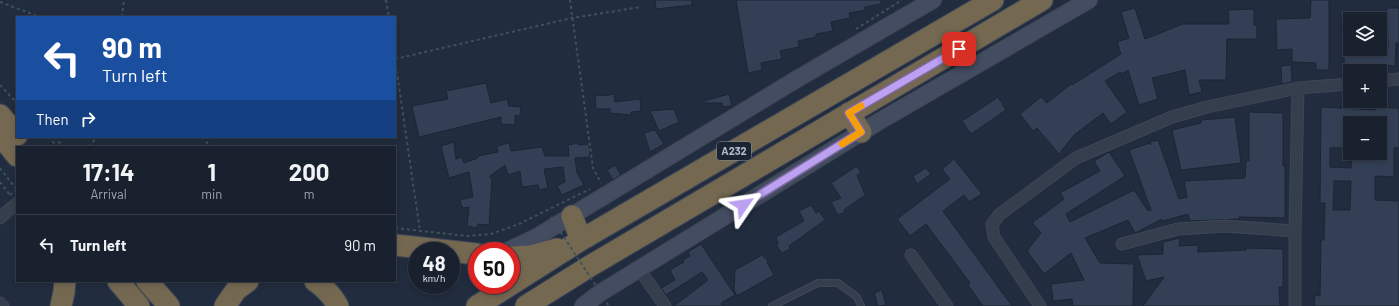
<!DOCTYPE html>
<meta charset="utf-8">
<style>
body{margin:0;font-family:Barlow,sans-serif;background:#262e3a;color:#f1f3f6;height:100vh;display:flex;flex-direction:column;font-size:15px;white-space:nowrap}
*{box-sizing:border-box;margin:0}
p{font-size:13px;color:#9fa3aa}
.icon{flex:none;width:22px;height:22px;fill:none;stroke:currentColor;stroke-width:2;stroke-linecap:round;stroke-linejoin:round}
.map{position:relative;flex:1;overflow:hidden}
.sheet{position:absolute;left:16px;top:146px;width:380px;height:136px;display:flex;flex-direction:column;background:#19212e;border-radius:0px;box-shadow:0 2px 6px #0003,0 0 0 1px #373e4a}
.sheet>*{flex:none}
.banner{position:absolute;left:16px;top:16px;width:380px;height:122px;border-radius:0px;box-shadow:0 2px 6px #0003,0 0 0 1px #373e4a;background:#1a4fa0;color:#fff;overflow:hidden}
.fabs{position:absolute;left:1343px;top:12px;display:grid;gap:8px}
.fabs a{display:grid;place-items:center;width:44px;height:44px;border-radius:0px;background:#19212e;box-shadow:0 2px 6px #0003,0 0 0 1px #373e4a;font-size:20px}
.speed{position:absolute;left:408px;top:242px;display:flex;gap:8px;font-size:20px;font-weight:700;text-align:center}
.speed>*{display:grid;place-content:center;width:52px;height:52px;border-radius:50%;background:#19212e;box-shadow:0 2px 6px #0003,0 0 0 1px #373e4a;line-height:1}
.speed small{font-size:10px;font-weight:400}
.speed .limit{border:6px solid #d22;background:#fff;color:#111}
.pin{position:absolute;display:grid;place-items:center;width:34px;height:34px;color:#fff;margin:-17px;border-radius:8px;box-shadow:0 2px 6px #0006}
.me{position:absolute;width:44px;margin:-22px;rotate:58deg;stroke-linejoin:round;filter:drop-shadow(0 0 3px #0008)}
.turn{display:flex;align-items:center;gap:14px;height:84px;padding:0 20px;font-size:18px}
.turn .icon{width:52px;height:52px;stroke-width:2.5}
.turn b{display:block;font-size:28px;line-height:34px}
.then{display:flex;align-items:center;height:38px;padding:0 20px;background:#0003;gap:8px;font-size:15px}
.eta{display:flex;justify-content:space-evenly;align-items:center;height:68px;text-align:center}
.eta b{font-size:24px;font-weight:700;line-height:28px}
ul{padding:0;list-style:none}
li{display:flex;align-items:center;gap:12px;height:60px;padding:0 20px;border-top:1px solid #373e4a}
li div{flex:1}
li b{display:block;font-size:15px}
li em{font-style:normal}
.map>svg:first-child{display:block}
.building{fill:#333f54;stroke:#1c2534;fill-rule:evenodd}
.lines{fill:none;stroke-linecap:round;stroke-linejoin:round}
.lane-casing{stroke:#3e4756;stroke-width:8}
.street-casing{stroke:#3e4756;stroke-width:13}
.secondary-casing{stroke:#3e4756;stroke-width:18}
.highway-casing{stroke:#404858;stroke-width:23}
.path{stroke:#3c5357;stroke-width:2;stroke-dasharray:3 3;stroke-linecap:butt}
.lane{stroke:#353e4d;stroke-width:5.5}
.street{stroke:#353e4d;stroke-width:11}
.secondary{stroke:#434c61;stroke-width:16}
.highway{stroke:#746851;stroke-width:21}
.path-bridge{stroke:#3c5357;stroke-width:2;stroke-dasharray:3 3;stroke-linecap:butt}
.route-casing{stroke:#7a689d;stroke-width:10}
.route{stroke:#bca0f2;stroke-width:7}
.slow{stroke:#f59e0b;stroke-width:7}
.labels{text-anchor:middle;stroke-width:4;stroke-linejoin:round;paint-order:stroke}
.shield{fill:#1a2332;stroke:#838b9c;stroke-width:1}
.shield-label{font-size:11px;font-weight:bold;fill:#b0b8c9}
</style>
<div class="map">
<svg width="1399" height="306" viewBox="0 0 1399 306">
<rect width="100%" height="100%" fill="#212c3e"/>
<!-- building -->
<path class="building" d="M655 0H692V5L656 9Z
M736 0H881V4L865 7V10L849 13 850 18 831 22 833 31 816 34V37L798 41 799 47 780 51 782 59 761 63 762 70 748 73Z
M1311 0H1329V70H1316V63L1292 62V49L1277 50 1276 19 1310 18Z
M1135 8 1145 39 1183 24H1229L1228 10 1254 9V25H1257V39H1227L1226 80H1199L1202 92 1189 95 1185 70 1152 78 1158 99 1139 105 1128 70 1122 74 1120 72 1105 81 1127 112 1111 124 1103 113 1074 135 1059 154 1037 128 1033 131 1020 114 1041 97 1047 103 1071 84 1072 85 1121 54 1117 42 1129 38 1121 12Z
M1387 8H1399V43H1396L1395 66 1377 65V68L1345 70 1341 20 1350 19V49H1381V47H1388Z
M1291 65 1292 82 1282 84 1281 66Z
M486 83 491 103 507 99 509 106 521 107 520 116 515 115V125L501 124V117L419 137 412 106 448 99 446 91Z
M614 94 615 102 640 99 641 111 631 112V115L610 113V109H596L595 96 604 95V96Z
M729 94 732 106 723 107 722 103H704V101Z
M998 97 1006 110 971 134 962 121Z
M1321 107 1376 110V108H1399V148H1394V177L1375 176V200L1399 201V306H1314L1315 295 1320 296 1321 240H1324L1325 203H1320ZM1349 123H1380V153H1352L1351 168 1330 167V148H1348ZM1334 181H1351L1350 210H1333Z
M674 109 679 122 659 131 650 111Z
M1249 112 1283 113V166H1285V218L1239 217V219L1190 221 1188 214 1163 221 1162 219 1135 233 1128 220 1085 238 1100 263 1134 264 1133 306H1073L1072 299 1053 301 1051 284 1084 280 1071 253 1044 274 1027 251 1041 233 1032 223 1064 199 1060 193 1100 171 1094 161 1109 152 1125 176 1066 214 1070 222 1134 190 1148 211 1151 210 1129 150 1150 143 1151 145 1150 142 1158 140 1179 199 1187 197 1184 181 1245 178 1246 161H1249Z
M1235 117 1241 163 1181 170 1172 130 1201 123V120Z
M655 130 664 144 650 152 644 133Z
M454 142 456 159 462 157 464 163 478 158V156L498 152 497 146 509 143 511 151 542 147 545 156H569L568 145 578 143V145L589 144 590 157 575 158 577 173 584 185 562 195 557 186 565 182 563 167 544 169 548 188 539 190 538 185 522 187 520 171 508 175 505 165 490 176 492 180 489 225 478 224 477 228 467 226 469 207 462 208 460 200 473 197 469 172 449 178 441 146Z
M954 159 982 194 969 202 964 195 943 211 1012 306H983L968 285 970 283 926 224 910 236 897 219 950 179 942 169Z
M615 165 621 175 613 180 607 170Z
M857 166 861 173 857 175 865 195 844 210 845 212 838 215 831 202 841 198 831 183Z
M926 168 931 174 917 184 913 176Z
M811 205 816 213 819 211 825 220 789 246 790 249 782 253 776 245 778 244 776 237 804 221 799 211Z
M1180 238 1179 246 1198 245V252L1246 250V248L1283 249V287H1279L1280 306H1143L1164 277 1146 281 1137 255 1163 254V242Z
M701 244 735 295 721 303 723 306H674L708 280 702 272 666 295 661 288 675 280 670 270 684 262 683 260 690 256 688 252Z
M762 255 768 261 767 262 774 275 737 296 734 290 735 270Z
M882 290 886 305 878 306 874 293Z"/>
<g class="lines">
<defs>
<path id="lane" d="M772 306 818 283H838L857 297 861 306"/>
<path id="street" d="M1380 81 1399 79
M0 218 17 203
M1122 244 1178 229 1225 226 1295 231
M911 255 947 306
M639 269 665 306
M0 303 3 306
M1040 306 994 237 992 224 1000 214 1076 158 1172 117 1207 107 1298 88 1350 84
M1295 306V231L1298 88"/>
<path id="secondary" d="M507 251 535 238 797 79 933 0
M583 306 600 293 878 122 1089 0"/>
<path id="highway" d="M849 113 861 132
M0 115 17 135
M0 135 17 156
M572 216 581 240
M395 245 477 254
M511 257 531 256 557 249
M118 281 139 306
M147 281 169 306
M315 281C325 288 332 295 338 306
M61 306 64 292 65 281
M225 306 236 290 248 281
M477 306 581 240 993 0
M526 306 590 266 1042 0"/>
</defs>
<!-- lane casing -->
<use href="#lane" class="lane-casing"/>
<!-- street casing -->
<use href="#street" class="street-casing"/>
<!-- secondary casing -->
<use href="#secondary" class="secondary-casing"/>
<!-- highway casing -->
<use href="#highway" class="highway-casing"/>
<!-- path -->
<path class="path" d="M386 0 389 17
M570 0 593 168 601 183
M0 2 40 17
M122 17 124 0
M856 29 902 0
M395 59 572 18 641 7
M395 59 420 231
M0 85 17 103
M48 137 58 147
M54 137 64 147
M202 137 211 147
M89 147 97 137
M0 168 17 190
M0 182 10 195
M395 228 467 236 491 234 519 224 590 189"/>
<!-- lane -->
<use href="#lane" class="lane"/>
<!-- street -->
<use href="#street" class="street"/>
<!-- secondary -->
<use href="#secondary" class="secondary"/>
<!-- highway -->
<use href="#highway" class="highway"/>
<!-- path-bridge -->
<path class="path-bridge" d="M10 195 17 189
M551 217 609 306"/>
</g>
<g class="lines">
<defs>
<path id="route" d="M743 205 861 132 849 113 959 49"/>
</defs>
<!-- route casing -->
<use href="#route" class="route-casing"/>
<!-- route -->
<use href="#route" class="route"/>
<!-- slow -->
<path class="slow" d="M842 144 861 132 849 113 861 106"/>
</g>
<g class="labels">
<!-- shield labels -->
<rect class="shield" x="717" y="142" width="34" height="18" rx="3"/>
<g class="shield-label">
<text x="734" y="155">A232</text>
</g>
</g>
</svg>
<div class="fabs">
<a><svg class="icon" aria-label="layers" viewBox="0 0 24 24"><path d="M12 4l9 5-9 5-9-5zM3 14l9 5 9-5"/></svg></a>
<a>+</a>
<a>−</a>
</div>
<div class="speed"><div>48<small>km/h</small></div><div class="limit">50</div></div>
<div class="pin" style="left:959px;top:49px;background:#d93025"><svg class="icon" aria-label="arrive" viewBox="0 0 24 24"><path d="M6 21V4h12l-3 4 3 4H6"/></svg></div>
<svg class="me" style="left:743px;top:205px" viewBox="-20 -20 40 40"><path d="M0-17L14 15 0 8-14 15z" fill="#bca0f2" stroke="#fff" stroke-width="4"/></svg>
<div class="banner">
<div class="turn"><svg class="icon" aria-label="left" viewBox="0 0 24 24"><path d="M17 20v-9H6M10 6l-5 5 5 5"/></svg><div><b>90 m</b>Turn left</div></div>
<div class="then">Then<svg class="icon" aria-label="right" viewBox="0 0 24 24"><path d="M7 20v-9h11M14 6l5 5-5 5"/></svg></div>
</div>
<section class="sheet">
<div class="eta">
<div><b>17:14</b><p>Arrival</p></div>
<div><b>1</b><p>min</p></div>
<div><b>200</b><p>m</p></div>
</div>
<ul>
<li><svg class="icon" aria-label="left" viewBox="0 0 24 24"><path d="M17 20v-9H6M10 6l-5 5 5 5"/></svg><div><b>Turn left</b></div><em>90 m</em></li>
</ul>
</section>
</div>
